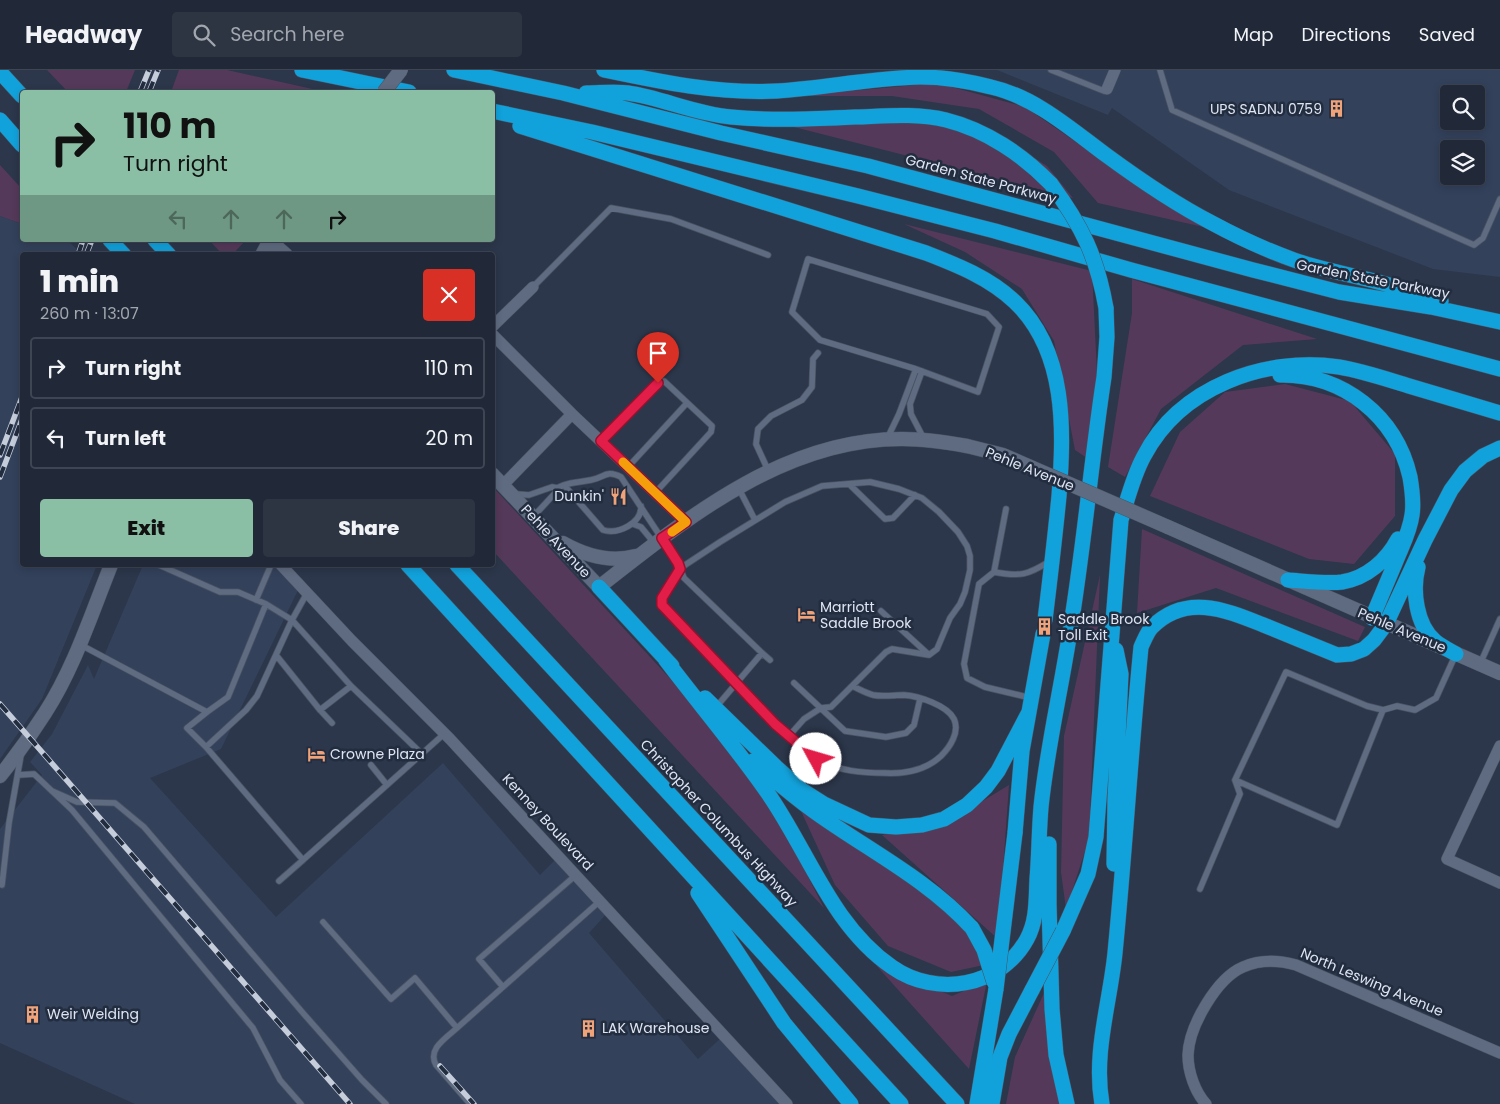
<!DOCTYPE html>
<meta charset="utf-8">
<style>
body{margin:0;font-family:Poppins,sans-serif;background:#2d3543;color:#f1f3f6;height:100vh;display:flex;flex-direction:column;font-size:19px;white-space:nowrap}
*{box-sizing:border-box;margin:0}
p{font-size:16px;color:#a2a6ae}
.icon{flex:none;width:28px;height:28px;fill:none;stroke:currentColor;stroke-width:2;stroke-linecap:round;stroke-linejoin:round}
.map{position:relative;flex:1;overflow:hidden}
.panel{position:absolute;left:20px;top:182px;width:475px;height:315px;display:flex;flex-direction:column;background:#212938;border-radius:5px;box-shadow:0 2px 8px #0003,0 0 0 1px #3e4553}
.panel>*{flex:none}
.guide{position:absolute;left:20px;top:20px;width:475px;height:152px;border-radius:5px;box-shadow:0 2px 8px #0003,0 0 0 1px #3e4553;background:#8abfa5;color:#111;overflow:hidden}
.tools{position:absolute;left:1440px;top:15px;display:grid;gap:10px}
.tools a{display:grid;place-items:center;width:45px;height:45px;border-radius:5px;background:#212938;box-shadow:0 2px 8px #0003,0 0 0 1px #3e4553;font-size:25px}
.pin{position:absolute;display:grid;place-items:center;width:42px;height:42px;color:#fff;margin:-51px -21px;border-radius:50% 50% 50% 0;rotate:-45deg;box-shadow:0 0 5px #0007}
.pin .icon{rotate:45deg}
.me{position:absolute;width:55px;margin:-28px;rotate:309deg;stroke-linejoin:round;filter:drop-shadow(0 0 4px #0008)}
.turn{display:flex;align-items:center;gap:18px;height:105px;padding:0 20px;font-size:22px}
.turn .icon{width:65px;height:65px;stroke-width:2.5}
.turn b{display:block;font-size:35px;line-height:42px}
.lanes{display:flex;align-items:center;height:48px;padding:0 20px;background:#0003;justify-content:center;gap:25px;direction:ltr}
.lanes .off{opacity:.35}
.round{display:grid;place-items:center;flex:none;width:52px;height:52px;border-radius:5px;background:#2d3543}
.headline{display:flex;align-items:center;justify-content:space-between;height:85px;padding:0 20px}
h1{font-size:30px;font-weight:800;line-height:38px}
.cta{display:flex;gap:10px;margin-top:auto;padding:10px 20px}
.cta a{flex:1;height:58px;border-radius:5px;background:#8abfa5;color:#111;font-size:20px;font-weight:800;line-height:58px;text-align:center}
.cta a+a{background:#2d3543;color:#f1f3f6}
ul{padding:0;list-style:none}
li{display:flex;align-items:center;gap:15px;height:62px;margin:0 10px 8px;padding:0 10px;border:2px solid #3e4553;border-radius:5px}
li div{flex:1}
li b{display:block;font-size:19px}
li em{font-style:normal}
header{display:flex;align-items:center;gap:30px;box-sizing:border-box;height:70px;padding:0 25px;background:#212938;border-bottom:1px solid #3e4553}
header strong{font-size:24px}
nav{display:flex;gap:28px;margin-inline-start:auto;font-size:18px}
.search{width:350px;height:45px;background:#2d3543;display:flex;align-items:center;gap:12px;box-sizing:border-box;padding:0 18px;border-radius:5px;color:#a2a6ae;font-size:19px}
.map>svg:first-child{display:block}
.built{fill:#33415b;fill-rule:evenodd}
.green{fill:#55395a}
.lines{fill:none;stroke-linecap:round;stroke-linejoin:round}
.service-casing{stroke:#495262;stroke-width:7}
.minor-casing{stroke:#495262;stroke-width:12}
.tertiary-casing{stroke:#495262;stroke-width:15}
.motorway-casing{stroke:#495262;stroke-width:16}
.service{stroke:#5f6b81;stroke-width:5.5}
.minor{stroke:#5f6b81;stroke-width:11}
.tertiary{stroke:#5f6b81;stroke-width:14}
.motorway{stroke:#12a2db;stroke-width:15}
.rail-casing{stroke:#c5cddb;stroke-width:5.5}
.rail{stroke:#232d40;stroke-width:4;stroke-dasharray:11;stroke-linecap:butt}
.tertiary-bridge-casing{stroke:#495262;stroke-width:15;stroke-linecap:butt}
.motorway-bridge-casing{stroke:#495262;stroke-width:16;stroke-linecap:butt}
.tertiary-bridge{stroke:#5f6b81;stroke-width:14}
.motorway-bridge{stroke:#12a2db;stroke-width:15}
.route-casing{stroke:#92132f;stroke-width:12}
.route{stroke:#e11d48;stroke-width:9}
.slow{stroke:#f59e0b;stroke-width:9}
.labels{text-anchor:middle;stroke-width:5;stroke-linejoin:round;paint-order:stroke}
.poi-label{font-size:14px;fill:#dee5f2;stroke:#232d40;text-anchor:start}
.street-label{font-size:14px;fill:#dee5f2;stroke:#232d40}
</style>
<header>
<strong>Headway</strong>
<div class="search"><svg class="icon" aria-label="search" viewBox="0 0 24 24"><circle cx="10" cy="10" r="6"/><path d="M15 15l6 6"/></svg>Search here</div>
<nav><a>Map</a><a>Directions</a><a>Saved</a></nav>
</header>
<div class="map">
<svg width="1500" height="1034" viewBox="0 0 1500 1034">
<rect width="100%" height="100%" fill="#2c374b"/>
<!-- built -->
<path class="built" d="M997 0H1500V207L1433 199 1229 120 1112 38 1108 45ZM1449 24H1476V51H1449ZM1449 79H1476V106H1449Z
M0 146 22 154V170H67L83 185H22V495H97L42 629 0 689Z
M143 495H277L301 514 221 679 150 708 276 847 443 693 540 805 557 788 610 840 589 863 698 989 722 967 786 1034H135L0 973V759L42 705 30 692 52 664 88 595 94 609Z"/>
<!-- green -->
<path class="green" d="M47 0H135L126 22H68Z
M179 0H227L326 22H171Z
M937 13 1025 37 1155 126 1212 159 1098 133 1054 82 979 39 892 26H796Z
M922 51 995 63 1047 96 1073 128 794 57Z
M0 95 22 119V154L0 146Z
M904 154 1092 201 1098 323 1087 388 1075 380 1054 271 1022 219 965 182Z
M209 170H245V171L232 185H223Z
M1132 209 1317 269 1243 275 1161 339 1125 407 1108 397 1132 243Z
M1285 314 1350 331 1395 384V446L1354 494 1309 489 1150 426 1180 362 1225 322Z
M493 417 688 628 768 729 824 838 493 481Z
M1142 459 1365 557 1358 571 1216 518 1137 543Z
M1100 505 1089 769 1066 839 1061 802 1064 666Z
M1009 715 998 869 882 765 945 754Z
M801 741 845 766 958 848 984 895 951 902 888 876 835 815Z
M875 894 952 926 987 911 969 999Z
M1044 923 1051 984 1060 1034H1006L1015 987Z"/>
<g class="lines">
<defs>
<path id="service" d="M1051 0 1104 21 1107 19
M1160 0 1172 40 1474 175 1483 168 1500 129
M808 189 987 244 999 257 978 322 916 299 820 270 792 242Z
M533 217 611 138 671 149 768 185
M922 301 910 334 911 344 924 369
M887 369 899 344 916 299
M601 371 658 313 664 311 712 356 711 362 655 423
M628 397 687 333
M768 400 756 374 758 359 771 346 802 330 812 317 813 289 818 283
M849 414 885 449 893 448 915 425
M564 415C573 412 581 412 591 410 604 408 606 399 621 407L678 493 684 508 762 583 717 636
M738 417 755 450
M515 424 529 425 552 417 557 418 564 415 603 460C618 465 642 453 641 436
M1006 439 994 502 979 514 964 594 967 608 985 617 1031 628
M533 447 556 422 557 418
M633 454 641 457 655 474
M159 495 220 522H238L266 534
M994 502C1020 507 1028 505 1050 491
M307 523 292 550 351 616 422 684
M256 530 271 495
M881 541 928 584
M81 575 207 642 228 627 266 534 292 550 257 626 246 640 206 677 303 790 444 664
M762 583 770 590
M276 585 320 640 351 616
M1480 594 1500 549
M794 613 845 661 886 667 906 663 914 655 920 629
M320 640 332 653
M1383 640 1337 755 1235 710 1286 602 1367 636 1383 640 1397 636 1415 640 1436 628 1455 586
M788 667 804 649 821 638 831 637 852 616C859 619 866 623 873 625 883 627 894 625 904 625 918 626 947 635 954 649 960 662 950 677 941 686 926 700 905 704 885 703 861 703 840 701 818 690 800 681 781 660 767 645 731 609 697 572 662 535L661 528 679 499 720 472 785 432 822 416 870 412 899 419 922 428 939 442 958 462 967 476 970 486V500L965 522 960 534 950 548 937 579 929 585 892 579 886 582 852 616
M206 677 187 658 207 642
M371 695 387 715
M18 705 34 704 72 740 253 958 280 1010 301 1034
M52 721 77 732 115 733 144 757 303 943 362 1010 386 1034
M576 805 479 889 503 917 600 831
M279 811 303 790
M2 815 9 753 21 685
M1200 819 1240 724 1235 710
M323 852 391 929 415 908 457 958 503 917
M457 958C446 968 427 979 436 995L470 1034"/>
<path id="minor" d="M1107 19 1115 0
M492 257 533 217
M492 264 572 344 686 452
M503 415 572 344
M281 495 352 571 450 669 787 1034
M1500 676 1447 789 1500 813
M1206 1034C1195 1022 1188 1002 1188 985 1189 956 1217 908 1243 897 1261 889 1278 890 1296 895L1500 983"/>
<path id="tertiary" d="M269 170 286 185
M262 185 270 170
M492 404 599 517C687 448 785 368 903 369 924 369 945 372 967 376
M1168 457 1500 603
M563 473C586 486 610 493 636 486
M0 706C16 686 31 665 45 643 74 598 91 545 111 495"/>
<path id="motorway" d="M302 0 409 22
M454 0 563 23 721 63 868 96 1253 200 1339 222 1431 237 1500 252
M604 0C661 12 718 24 777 21 825 18 872 8 920 7 944 7 968 11 991 17 1035 27 1071 59 1106 85 1140 110 1175 134 1212 153 1238 167 1266 180 1294 190 1325 201 1358 206 1389 215 1407 220 1424 225 1441 231
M0 2 22 26
M586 23C600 23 614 21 628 23 662 28 696 44 731 47 773 51 814 49 856 47 886 46 916 43 946 50 986 60 1023 85 1051 114
M492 41 592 62 858 126 995 161 1131 200 1500 299
M0 50 22 75
M520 56 926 183C957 195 990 208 1015 232 1067 282 1064 360 1059 426 1055 467 1050 509 1045 550
M110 170 124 185
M155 170 169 185
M1280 305C1343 304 1396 346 1410 407 1412 419 1414 433 1412 445 1410 461 1402 476 1396 491 1388 510 1380 529 1372 548
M408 495 901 1034
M457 495 957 1034
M1418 497C1412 520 1416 555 1435 571 1441 576 1449 580 1456 584
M1288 510C1303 511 1327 514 1342 512 1367 508 1387 490 1398 469
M599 517 672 596
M665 589C699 634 735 676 767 722 808 780 831 855 892 897 936 928 1001 917 1027 869 1037 851 1036 830 1037 809 1039 785 1039 761 1041 737 1047 678 1061 620 1070 561 1084 477 1091 392 1104 307L1107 267 1106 238
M705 628 776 697 802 720 824 734 869 755 896 757 922 755 944 749 967 735 986 717 998 701 1029 642
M753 691C773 709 793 726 815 742 868 780 927 809 972 858
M1015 763 1022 681 1043 564
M1049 774V834L1052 939 1056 985 1067 1034
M1114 794 1115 730 1121 604 1116 580
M698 823 784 953 851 1034
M1063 861 1088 804 1096 767 1121 450C1128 428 1133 406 1144 386 1180 317 1265 286 1339 297 1363 301 1386 309 1409 316 1439 325 1470 334 1500 343
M977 1034 996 919
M992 1034 1000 987 1009 964 1032 920
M1102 1034C1093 983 1110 933 1115 883 1125 781 1131 679 1141 577 1144 571 1147 562 1152 557 1187 522 1228 541 1266 556 1290 566 1313 575 1337 585L1351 584 1364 579 1374 570 1386 554 1425 470 1451 420 1465 401 1483 386 1500 378"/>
</defs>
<!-- service casing -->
<use href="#service" class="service-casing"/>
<!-- minor casing -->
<use href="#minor" class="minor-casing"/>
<!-- tertiary casing -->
<use href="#tertiary" class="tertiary-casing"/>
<!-- motorway casing -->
<use href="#motorway" class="motorway-casing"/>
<!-- service -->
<use href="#service" class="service"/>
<!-- minor -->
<use href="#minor" class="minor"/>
<!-- tertiary -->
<use href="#tertiary" class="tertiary"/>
<!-- motorway -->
<use href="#motorway" class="motorway"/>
<defs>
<path id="rail" d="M140 22 149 0
M149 22 158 0
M78 185 83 170
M86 185 92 170
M0 385 22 327
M0 407 22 349
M0 634 350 1034
M440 996 474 1034"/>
</defs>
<!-- rail casing -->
<use href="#rail" class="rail-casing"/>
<!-- rail -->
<use href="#rail" class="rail"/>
<defs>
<path id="tertiary-bridge" d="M384 22 401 0
M967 376 1003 385 1168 457"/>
<path id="motorway-bridge" d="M1051 114C1082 156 1097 187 1106 238
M972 858 984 880 994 912
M996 919 1015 763
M1032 920 1063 861"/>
</defs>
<!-- tertiary-bridge casing -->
<use href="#tertiary-bridge" class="tertiary-bridge-casing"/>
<!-- motorway-bridge casing -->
<use href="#motorway-bridge" class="motorway-bridge-casing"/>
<!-- tertiary-bridge -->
<use href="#tertiary-bridge" class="tertiary-bridge"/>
<!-- motorway-bridge -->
<use href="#motorway-bridge" class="motorway-bridge"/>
</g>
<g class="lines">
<defs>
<path id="route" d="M658 313 601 371 686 452 662 468 678 493 680 499 662 528V535L775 654 816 689"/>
</defs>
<!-- route casing -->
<use href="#route" class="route-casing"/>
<!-- route -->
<use href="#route" class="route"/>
<!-- slow -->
<path class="slow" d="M623 392 686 452 672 462"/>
</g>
<!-- icons -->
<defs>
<symbol id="building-bare" viewBox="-9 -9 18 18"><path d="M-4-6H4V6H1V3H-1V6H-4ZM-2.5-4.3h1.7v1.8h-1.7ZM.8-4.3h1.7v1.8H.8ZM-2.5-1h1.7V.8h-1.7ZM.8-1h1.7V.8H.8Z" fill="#f0a278" stroke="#232d40" stroke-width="2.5" paint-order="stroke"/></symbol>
<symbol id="restaurant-bare" viewBox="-9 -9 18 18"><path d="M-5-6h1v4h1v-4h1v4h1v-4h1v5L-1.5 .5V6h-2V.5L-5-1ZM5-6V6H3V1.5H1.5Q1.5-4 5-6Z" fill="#f0a278" stroke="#232d40" stroke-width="2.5" paint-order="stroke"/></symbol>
<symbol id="hotel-bare" viewBox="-9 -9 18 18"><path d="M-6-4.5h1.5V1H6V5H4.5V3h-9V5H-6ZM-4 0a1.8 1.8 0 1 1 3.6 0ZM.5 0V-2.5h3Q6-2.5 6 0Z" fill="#f0a278" stroke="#232d40" stroke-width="2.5" paint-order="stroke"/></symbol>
</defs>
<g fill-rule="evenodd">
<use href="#building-bare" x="1324" y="26" width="25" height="25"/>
<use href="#restaurant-bare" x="606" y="414" width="25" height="25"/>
<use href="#hotel-bare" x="794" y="532" width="25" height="25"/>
<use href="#building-bare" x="1032" y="544" width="25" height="25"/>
<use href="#hotel-bare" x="304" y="672" width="25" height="25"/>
<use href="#building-bare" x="20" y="932" width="25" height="25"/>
<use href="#building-bare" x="576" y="946" width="25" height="25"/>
</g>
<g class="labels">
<!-- poi labels -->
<g class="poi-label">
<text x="1322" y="44" text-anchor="end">UPS SADNJ 0759</text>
<text x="604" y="431" text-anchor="end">Dunkin'</text>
<text x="820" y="542">Marriott<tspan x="820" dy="16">Saddle Brook</tspan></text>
<text x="1058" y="554">Saddle Brook<tspan x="1058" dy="16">Toll Exit</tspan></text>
<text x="330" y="689">Crowne Plaza</text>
<text x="47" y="949">Weir Welding</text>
<text x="602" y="963">LAK Warehouse</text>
</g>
<!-- street labels -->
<g class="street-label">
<text transform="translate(981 109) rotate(15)" y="5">Garden State Parkway</text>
<text transform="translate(1373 209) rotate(11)" y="5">Garden State Parkway</text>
<text transform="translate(1030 399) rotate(22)" y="5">Pehle Avenue</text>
<text transform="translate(556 471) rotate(47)" y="5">Pehle Avenue</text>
<text transform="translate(1402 560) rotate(23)" y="5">Pehle Avenue</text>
<text transform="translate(548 752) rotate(47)" y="5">Kenney Boulevard</text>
<text transform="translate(719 753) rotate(47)" y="5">Christopher Columbus Highway</text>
<text transform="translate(1372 912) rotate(23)" y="5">North Leswing Avenue</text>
</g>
</g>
</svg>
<div class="tools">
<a><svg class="icon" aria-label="search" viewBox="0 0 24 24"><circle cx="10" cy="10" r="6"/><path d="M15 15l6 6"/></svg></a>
<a><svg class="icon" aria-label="layers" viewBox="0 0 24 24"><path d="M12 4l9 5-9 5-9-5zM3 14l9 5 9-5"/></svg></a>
</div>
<div class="pin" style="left:658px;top:313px;background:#d93025"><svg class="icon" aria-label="arrive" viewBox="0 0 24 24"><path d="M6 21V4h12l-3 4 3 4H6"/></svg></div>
<svg class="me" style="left:816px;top:689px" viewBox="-20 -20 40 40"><circle r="19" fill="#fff"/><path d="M0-13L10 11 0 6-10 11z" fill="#e11d48"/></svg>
<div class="guide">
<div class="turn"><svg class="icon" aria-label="right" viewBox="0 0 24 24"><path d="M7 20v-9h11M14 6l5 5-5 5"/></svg><div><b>110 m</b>Turn right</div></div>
<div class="lanes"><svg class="icon off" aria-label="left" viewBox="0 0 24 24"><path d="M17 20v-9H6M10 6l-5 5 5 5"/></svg><svg class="icon off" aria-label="ahead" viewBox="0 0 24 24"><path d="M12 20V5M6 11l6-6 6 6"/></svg><svg class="icon off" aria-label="ahead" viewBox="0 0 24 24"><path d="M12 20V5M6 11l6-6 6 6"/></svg><svg class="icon" aria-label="right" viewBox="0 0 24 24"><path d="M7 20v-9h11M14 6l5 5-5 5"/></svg></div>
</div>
<section class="panel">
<div class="headline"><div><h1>1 min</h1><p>260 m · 13:07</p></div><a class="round" style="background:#d93025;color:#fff"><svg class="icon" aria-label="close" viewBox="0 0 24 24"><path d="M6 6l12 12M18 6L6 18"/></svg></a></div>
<ul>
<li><svg class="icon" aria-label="right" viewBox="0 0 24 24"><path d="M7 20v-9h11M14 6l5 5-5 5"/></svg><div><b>Turn right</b></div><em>110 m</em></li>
<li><svg class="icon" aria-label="left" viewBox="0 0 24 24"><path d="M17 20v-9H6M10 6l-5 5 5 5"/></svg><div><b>Turn left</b></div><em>20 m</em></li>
</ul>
<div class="cta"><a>Exit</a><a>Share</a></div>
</section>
</div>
